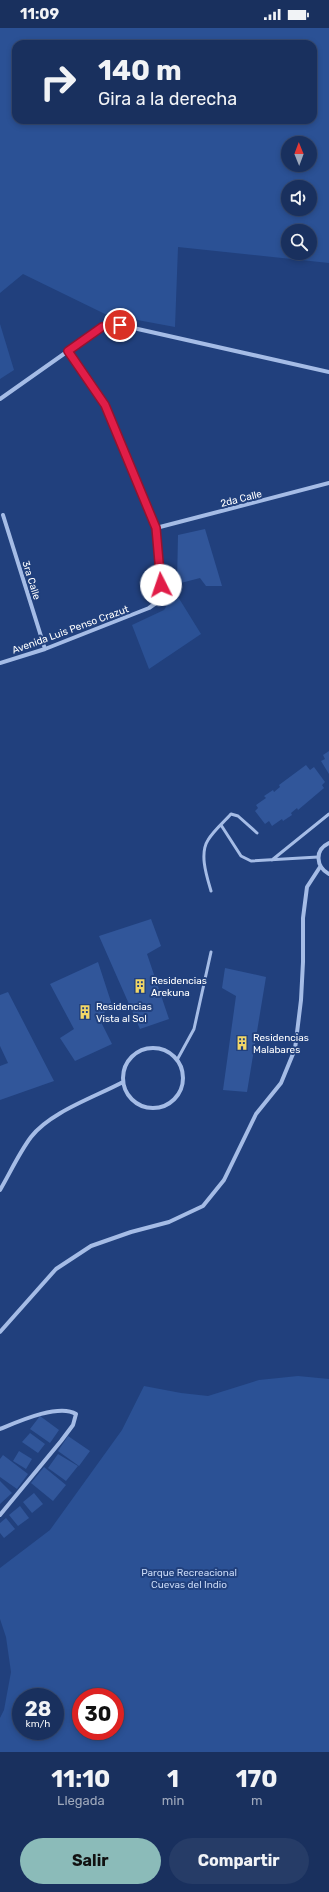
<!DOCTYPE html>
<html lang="es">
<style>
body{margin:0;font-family:Rubik,sans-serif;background:#263c67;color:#f1f3f6;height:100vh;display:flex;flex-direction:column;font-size:15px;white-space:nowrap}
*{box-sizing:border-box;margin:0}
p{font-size:13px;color:#9fa9bc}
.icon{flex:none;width:22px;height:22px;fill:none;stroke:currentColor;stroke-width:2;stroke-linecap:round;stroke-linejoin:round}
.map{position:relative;height:1724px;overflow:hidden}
.side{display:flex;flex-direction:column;background:#19305e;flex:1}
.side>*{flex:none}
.top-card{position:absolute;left:12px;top:12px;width:305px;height:84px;border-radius:12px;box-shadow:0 2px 6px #0003,0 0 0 1px #374b73;background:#19305e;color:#f1f3f6;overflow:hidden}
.needle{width:26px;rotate:359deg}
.controls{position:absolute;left:281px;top:108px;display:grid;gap:8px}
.controls a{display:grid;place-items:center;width:36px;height:36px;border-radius:50%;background:#19305e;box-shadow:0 2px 6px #0003,0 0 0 1px #374b73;font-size:20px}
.speed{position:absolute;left:12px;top:1660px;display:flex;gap:8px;font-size:20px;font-weight:700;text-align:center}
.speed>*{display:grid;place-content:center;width:52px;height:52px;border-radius:50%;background:#19305e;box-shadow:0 2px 6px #0003,0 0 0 1px #374b73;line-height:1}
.speed small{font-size:10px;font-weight:400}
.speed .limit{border:6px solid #d22;background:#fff;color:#111}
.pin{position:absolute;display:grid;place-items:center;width:34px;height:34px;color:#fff;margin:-17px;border:2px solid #fff;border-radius:50%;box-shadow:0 1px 4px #0007}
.me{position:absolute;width:44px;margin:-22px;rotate:356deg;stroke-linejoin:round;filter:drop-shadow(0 0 3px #0008)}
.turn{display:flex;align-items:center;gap:14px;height:84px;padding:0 20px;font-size:18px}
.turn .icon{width:52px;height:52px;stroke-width:2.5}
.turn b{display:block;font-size:28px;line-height:34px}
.eta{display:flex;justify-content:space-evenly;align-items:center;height:68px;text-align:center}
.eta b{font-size:24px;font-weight:700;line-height:28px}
.button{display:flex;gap:8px;margin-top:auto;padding:8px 20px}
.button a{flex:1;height:46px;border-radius:24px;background:#8bbbb9;color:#111;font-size:16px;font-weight:700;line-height:46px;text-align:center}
.button a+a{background:#263c67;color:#f1f3f6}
.status{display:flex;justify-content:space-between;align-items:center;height:28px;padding:0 20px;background:#19305e;direction:ltr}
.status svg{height:11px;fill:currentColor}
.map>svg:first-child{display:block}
.green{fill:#2b5195;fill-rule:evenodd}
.building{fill:#31569a}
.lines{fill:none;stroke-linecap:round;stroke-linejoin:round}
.lane{stroke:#a5bce6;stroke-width:3}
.street{stroke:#a5bce6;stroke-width:4}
.route-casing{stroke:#92132f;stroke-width:10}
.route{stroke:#e11d48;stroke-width:7}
.labels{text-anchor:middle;stroke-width:4;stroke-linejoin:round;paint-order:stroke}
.street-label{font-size:10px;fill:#fff;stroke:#21407d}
.poi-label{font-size:10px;fill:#fff;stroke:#21407d;text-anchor:start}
.park-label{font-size:10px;fill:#c8d8f5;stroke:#21407d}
</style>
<div class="status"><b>11:09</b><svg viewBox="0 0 49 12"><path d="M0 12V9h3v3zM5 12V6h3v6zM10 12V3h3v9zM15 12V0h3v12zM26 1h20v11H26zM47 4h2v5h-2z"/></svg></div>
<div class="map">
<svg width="329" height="1724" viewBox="0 0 329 1724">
<rect width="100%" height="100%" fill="#21407d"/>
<!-- green -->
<path class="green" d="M0 0H329V235L178 219 175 299 105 286 23 246 0 265ZM16 16H313V92H16ZM288 115H310V137H288ZM288 159H310V181H288ZM288 203H310V225H288Z
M0 296 14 342 0 351Z
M175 564 201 606 149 641 132 597 164 582Z
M298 1348 329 1351V1724H0V1690L4 1682 11 1644 6 1609 0 1591V1540L50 1502 122 1402 144 1358 181 1365 208 1368 259 1352ZM21 1669H55V1703H21ZM81 1669H115V1703H81Z"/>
<!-- building -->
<path class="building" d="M205 501 222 558H206L200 550 177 556 178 507Z
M329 723V746L321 733 325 731 323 727Z
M306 737 310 742 314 739 325 754 322 757 324 760 298 782 297 780 291 785 292 787 283 793 282 791 272 798 269 793 265 796 255 783 258 780 256 777 266 770 264 768 273 762 274 764 280 759 279 757Z
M151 891 161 918 147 926 169 991 140 1001 99 908Z
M98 934 112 977 99 990 112 1016 75 1033 60 1010 74 1001 50 956Z
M225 940 266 949 247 1064 223 1062 236 968 222 960Z
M8 964 54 1053 0 1072V1038L8 1035 0 1018V967Z
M40 1388 59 1402 50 1415 30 1401Z
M30 1405 45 1416 38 1425 22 1414Z
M68 1408 90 1423 79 1438 58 1423Z
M19 1423 32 1431 26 1441 13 1433Z
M58 1426 78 1438 66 1453 48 1440Z
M3 1427 28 1446 17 1461 0 1449V1431Z
M44 1439 66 1457 53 1473 31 1455Z
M0 1453 12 1465 0 1476Z
M34 1465 43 1476 32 1485 23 1474Z
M20 1478 29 1490 18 1498 9 1487Z
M6 1490 15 1501 4 1510 0 1505V1495Z"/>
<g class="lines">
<!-- lane -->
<path class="lane" d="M221 797 241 828 251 833 318 829
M272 832 329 786
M211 863C207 849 199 826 208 812 214 802 224 794 231 786L238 788 257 805
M177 1032 194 1001 211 924"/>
<!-- street -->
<path class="street" d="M0 371 102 299 120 297 329 344
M3 487 45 621
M156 500 329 455
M0 635 45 621 149 580 156 575 160 566 156 500 105 377 67 323
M329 815C314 822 316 839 329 846
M123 1050a30 30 0 1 1 60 0a30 30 0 1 1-60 0Z
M0 1162C10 1145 19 1125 31 1109 50 1084 95 1069 123 1054
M0 1304 56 1241 91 1218 131 1204 169 1194 203 1178 224 1152 256 1086 281 1055 295 1021 301 972 303 934V890L307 859 320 839
M0 1401C17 1394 59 1375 76 1386L73 1397 61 1413 0 1487"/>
</g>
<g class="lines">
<defs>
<path id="route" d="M120 297 102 299 68 323 105 377 156 500 161 557"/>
</defs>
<!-- route casing -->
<use href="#route" class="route-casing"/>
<!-- route -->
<use href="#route" class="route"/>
</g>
<!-- icons -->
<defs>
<symbol id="building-bare" viewBox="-9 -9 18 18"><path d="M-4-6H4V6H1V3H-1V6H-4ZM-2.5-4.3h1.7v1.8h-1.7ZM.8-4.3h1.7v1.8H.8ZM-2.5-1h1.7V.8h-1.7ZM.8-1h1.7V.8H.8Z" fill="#f2d767" stroke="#21407d" stroke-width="2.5" paint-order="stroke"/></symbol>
</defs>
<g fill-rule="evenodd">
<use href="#building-bare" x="130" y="948" width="20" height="20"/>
<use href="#building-bare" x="75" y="974" width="20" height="20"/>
<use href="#building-bare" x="232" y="1005" width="20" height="20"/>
</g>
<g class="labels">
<!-- street labels -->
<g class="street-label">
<text transform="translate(241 470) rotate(-14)" y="4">2da Calle</text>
<text transform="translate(32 552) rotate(73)" y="4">3ra Calle</text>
<text transform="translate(70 601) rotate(-20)" y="4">Avenida Luis Penso Crazut</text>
</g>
<!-- poi labels -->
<g class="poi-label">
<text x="151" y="956">Residencias<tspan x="151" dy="12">Arekuna</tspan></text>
<text x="96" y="982">Residencias<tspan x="96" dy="12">Vista al Sol</tspan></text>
<text x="253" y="1013">Residencias<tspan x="253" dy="12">Malabares</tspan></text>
</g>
<!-- park labels -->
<g class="park-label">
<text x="189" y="1548">Parque Recreacional<tspan x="189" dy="12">Cuevas del Indio</tspan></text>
</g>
</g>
</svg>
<div class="controls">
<a><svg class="needle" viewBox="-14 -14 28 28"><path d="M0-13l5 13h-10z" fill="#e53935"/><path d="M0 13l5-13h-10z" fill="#9fa9bc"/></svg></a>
<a><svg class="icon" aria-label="sound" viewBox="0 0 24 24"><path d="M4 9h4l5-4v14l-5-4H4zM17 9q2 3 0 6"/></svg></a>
<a><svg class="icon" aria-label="search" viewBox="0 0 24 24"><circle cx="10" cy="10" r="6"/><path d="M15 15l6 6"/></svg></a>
</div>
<div class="speed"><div>28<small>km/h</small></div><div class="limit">30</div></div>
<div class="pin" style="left:120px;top:297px;background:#d93025"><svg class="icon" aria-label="arrive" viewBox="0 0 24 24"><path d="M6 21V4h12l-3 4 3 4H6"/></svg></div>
<svg class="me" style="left:161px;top:557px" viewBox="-20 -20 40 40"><circle r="19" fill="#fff"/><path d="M0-13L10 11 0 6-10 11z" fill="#e11d48"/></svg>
<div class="top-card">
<div class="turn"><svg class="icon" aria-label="right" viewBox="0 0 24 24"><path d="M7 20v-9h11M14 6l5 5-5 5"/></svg><div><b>140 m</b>Gira a la derecha</div></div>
</div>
</div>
<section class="side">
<div class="eta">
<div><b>11:10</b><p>Llegada</p></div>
<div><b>1</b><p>min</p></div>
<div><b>170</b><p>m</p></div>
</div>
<div class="button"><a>Salir</a><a>Compartir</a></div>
</section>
